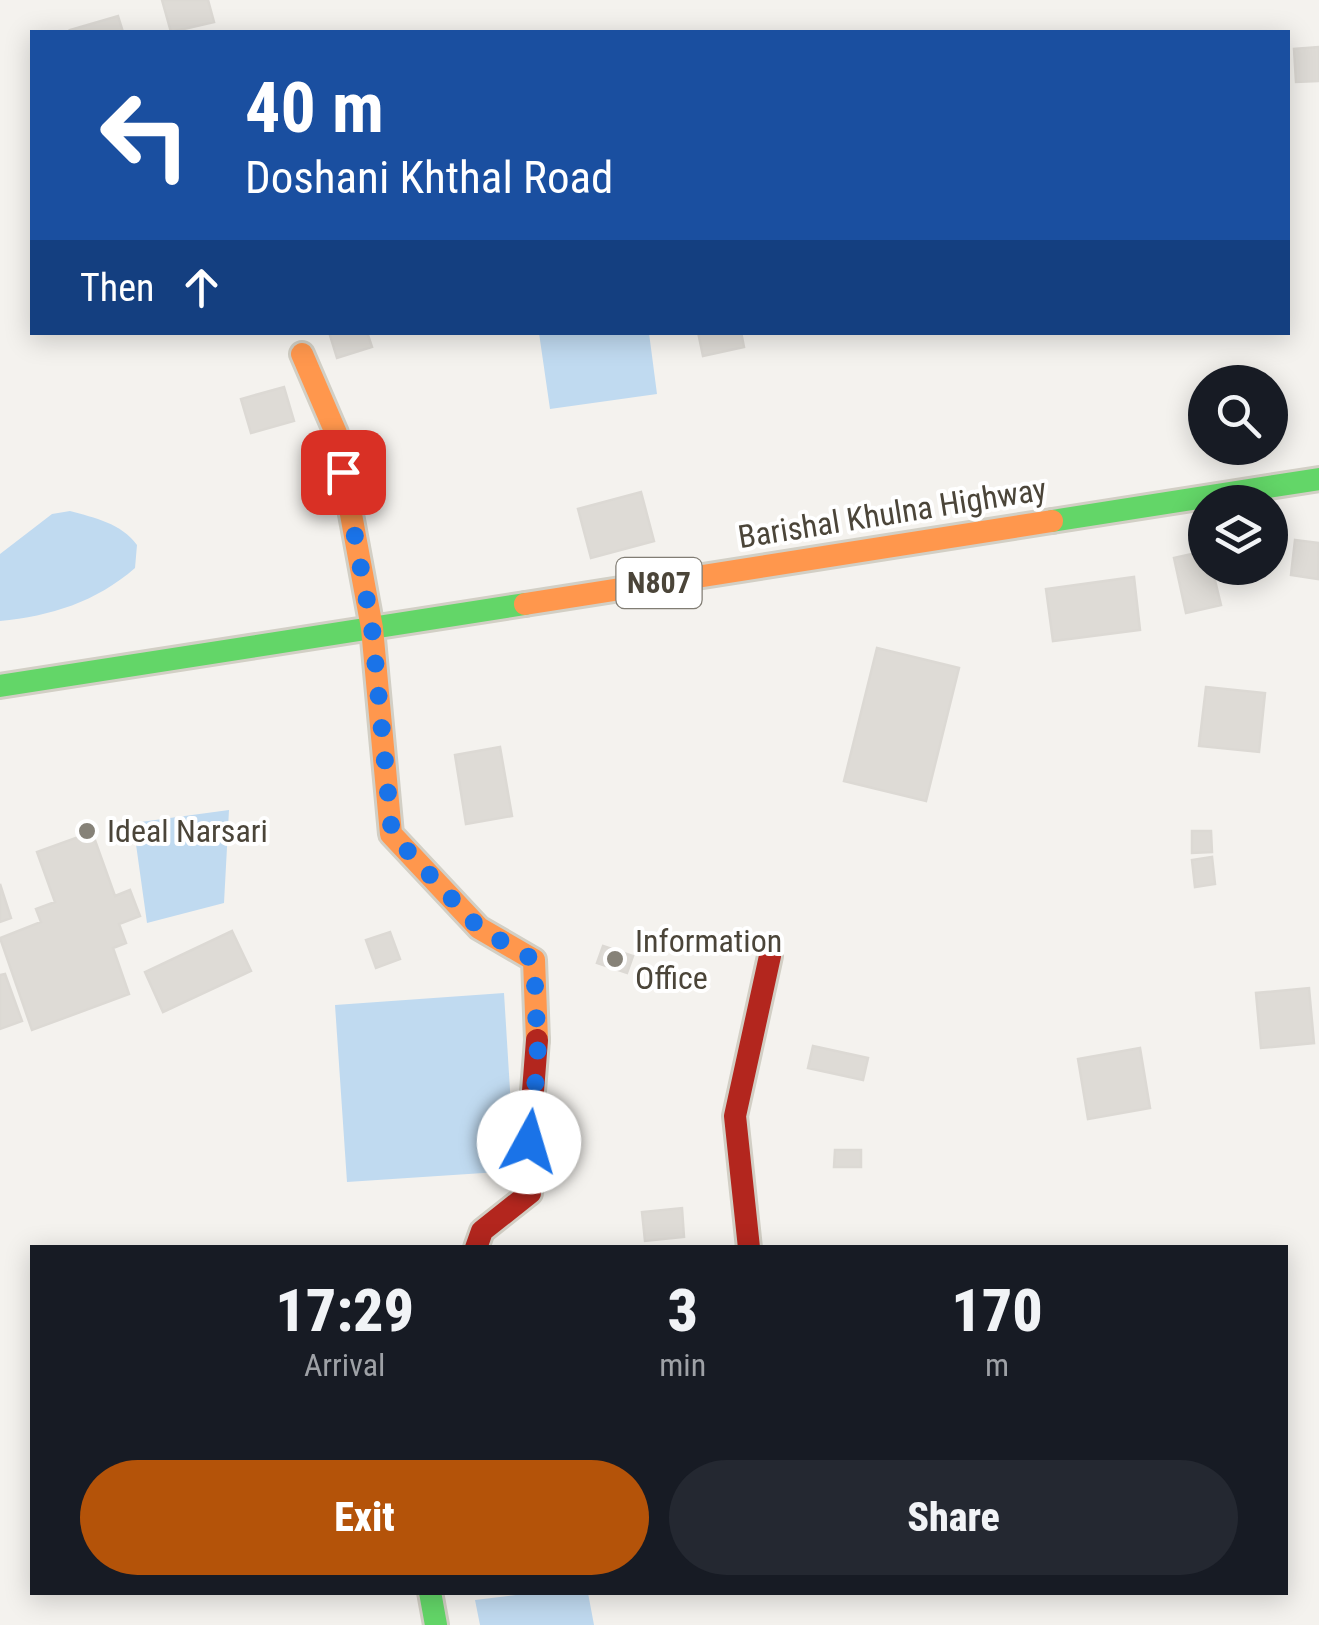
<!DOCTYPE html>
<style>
body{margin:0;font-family:"Roboto Condensed",sans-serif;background:#242831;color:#f1f3f6;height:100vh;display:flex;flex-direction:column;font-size:38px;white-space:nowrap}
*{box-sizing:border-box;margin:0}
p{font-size:32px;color:#9ea1a6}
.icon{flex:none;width:55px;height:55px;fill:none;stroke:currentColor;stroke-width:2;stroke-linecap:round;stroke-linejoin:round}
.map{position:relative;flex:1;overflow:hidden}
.side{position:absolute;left:30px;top:1245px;width:1258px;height:350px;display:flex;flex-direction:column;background:#171b24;border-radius:0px;box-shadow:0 5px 25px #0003}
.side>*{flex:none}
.guide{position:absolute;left:30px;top:30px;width:1260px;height:305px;border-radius:0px;box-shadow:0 5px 25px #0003;background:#1a4fa0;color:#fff;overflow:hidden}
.tools{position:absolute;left:1188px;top:365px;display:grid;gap:20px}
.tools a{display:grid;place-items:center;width:100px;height:100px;border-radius:50%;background:#171b24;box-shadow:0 5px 25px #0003;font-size:50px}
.pin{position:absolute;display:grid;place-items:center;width:85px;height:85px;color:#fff;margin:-42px;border-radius:20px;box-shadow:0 5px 15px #0006}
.me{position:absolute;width:110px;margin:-55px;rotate:6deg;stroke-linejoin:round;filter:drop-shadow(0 0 8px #0008)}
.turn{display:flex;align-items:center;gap:35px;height:210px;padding:0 50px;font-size:45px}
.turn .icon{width:130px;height:130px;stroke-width:2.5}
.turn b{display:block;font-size:70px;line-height:85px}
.then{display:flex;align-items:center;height:95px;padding:0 50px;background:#0003;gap:20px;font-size:38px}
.eta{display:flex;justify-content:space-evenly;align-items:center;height:170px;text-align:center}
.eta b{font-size:60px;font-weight:800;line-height:70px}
.action{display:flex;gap:20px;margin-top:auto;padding:20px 50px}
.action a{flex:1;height:115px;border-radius:60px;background:#b45309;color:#fff;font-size:40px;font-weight:800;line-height:115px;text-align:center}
.action a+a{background:#242831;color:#f1f3f6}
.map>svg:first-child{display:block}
.water{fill:#c0daf0}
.building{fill:#dedbd6;stroke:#dcd9d4;stroke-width:2.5}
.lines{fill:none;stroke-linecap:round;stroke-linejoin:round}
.fast-casing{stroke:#d2cfc5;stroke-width:28}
.slow-casing{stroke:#d2cfc5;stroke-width:28}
.jam-casing{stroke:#d2cfc5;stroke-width:28}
.fast{stroke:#63d668;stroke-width:22}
.slow{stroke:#ff974d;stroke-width:22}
.jam{stroke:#b3261e;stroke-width:22}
.route{stroke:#1a73e8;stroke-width:18;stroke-dasharray:0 32.4}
.poi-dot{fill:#868278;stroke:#fff;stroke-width:4}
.labels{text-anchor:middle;stroke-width:8;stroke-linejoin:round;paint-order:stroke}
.shield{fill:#fff;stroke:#817d74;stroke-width:2.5}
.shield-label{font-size:30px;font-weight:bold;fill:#4b4539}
.street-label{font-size:32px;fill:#4b4539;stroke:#fff}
.poi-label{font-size:32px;fill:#4b4539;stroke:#fff;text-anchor:start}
</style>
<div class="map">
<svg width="1319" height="1625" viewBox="0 0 1319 1625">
<rect width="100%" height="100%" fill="#f4f2ee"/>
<!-- water -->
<path class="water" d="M539 333H649L657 394 550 409Z
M70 511C95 518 121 523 137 545L135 568C96 602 51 616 0 621V554L52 514Z
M229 810 224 903 147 923 133 823Z
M504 993 515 1171 347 1182 335 1005Z
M531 1593H588L594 1625H480L475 1600Z"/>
<!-- building -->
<path class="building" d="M162 0H208L214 22 171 32Z
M118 16 123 32H71L70 30Z
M1319 47V81L1296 82 1294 49Z
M329 332H367L372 347 337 358Z
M698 332H741L744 347 703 356Z
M284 387 294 421 251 433 241 399Z
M641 492 654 541 591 558 578 509Z
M1295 540 1319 543 1318 579 1291 575Z
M1205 551V568H1212L1221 605 1186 613 1174 558Z
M1134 577 1140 630 1053 641 1046 589Z
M877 648 959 668 926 801 844 781Z
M1206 687 1265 693 1259 752 1199 746Z
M500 747 512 816 466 824 455 755Z
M1192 831H1211L1212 852 1192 853Z
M92 832 115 896 130 890 140 916 119 924 126 943 113 948 129 994 32 1030 0 938 41 922 36 909 55 902 37 852Z
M1212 857 1215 884 1195 887 1192 860Z
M0 884 11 918 0 922Z
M232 931 251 971 163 1012 145 972Z
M390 932 400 959 376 968 366 940Z
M603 946 633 956 627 973 597 963Z
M5 974 22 1021 0 1029V975Z
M1309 988 1314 1043 1261 1048 1256 993Z
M813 1046 868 1058 863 1080 808 1068Z
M1140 1048 1150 1108 1088 1119 1078 1059Z
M835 1150H861V1167H834Z
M682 1208 684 1237 645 1241 642 1212Z"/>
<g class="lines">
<defs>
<path id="fast" d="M1052 521 1319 479
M0 686 525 604
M430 1592 436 1625"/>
<path id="slow" d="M302 354 336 433 372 628 391 834 479 928 534 960 537 1040
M525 604 1052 521"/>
<path id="jam" d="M476 1248 482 1231 530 1193 529 1142 537 1040
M749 1248 735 1116 770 956"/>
</defs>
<!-- fast casing -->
<use href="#fast" class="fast-casing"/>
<!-- slow casing -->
<use href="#slow" class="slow-casing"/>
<!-- jam casing -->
<use href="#jam" class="jam-casing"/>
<!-- fast -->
<use href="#fast" class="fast"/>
<!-- slow -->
<use href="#slow" class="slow"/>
<!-- jam -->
<use href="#jam" class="jam"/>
</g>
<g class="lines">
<!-- route -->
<path class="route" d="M343 472 372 628 392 834 479 928 534 960 538 1059 529 1142"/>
</g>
<!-- markers -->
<g class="poi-dot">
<circle cx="87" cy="831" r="10"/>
<circle cx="615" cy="959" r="10"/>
</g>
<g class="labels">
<!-- shield labels -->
<rect class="shield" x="616.5" y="558" width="85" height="50" rx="8"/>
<g class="shield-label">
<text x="659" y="593">N807</text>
</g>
<!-- street labels -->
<g class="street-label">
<text transform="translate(892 513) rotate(-9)" y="11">Barishal Khulna Highway</text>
</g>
<!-- poi labels -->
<g class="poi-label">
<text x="107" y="842">Ideal Narsari</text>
<text x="635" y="952">Information<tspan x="635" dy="37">Office</tspan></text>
</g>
</g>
</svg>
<div class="tools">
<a><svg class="icon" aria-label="search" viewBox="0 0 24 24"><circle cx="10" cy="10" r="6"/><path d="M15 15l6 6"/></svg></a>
<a><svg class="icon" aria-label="layers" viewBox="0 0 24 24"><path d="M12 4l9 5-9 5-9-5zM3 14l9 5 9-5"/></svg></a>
</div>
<div class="pin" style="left:343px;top:472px;background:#d93025"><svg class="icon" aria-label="arrive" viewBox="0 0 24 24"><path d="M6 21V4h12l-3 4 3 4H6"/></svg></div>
<svg class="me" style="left:529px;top:1142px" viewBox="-20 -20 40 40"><circle r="19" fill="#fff"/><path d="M0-13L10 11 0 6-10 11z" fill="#1a73e8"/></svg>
<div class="guide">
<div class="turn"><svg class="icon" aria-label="left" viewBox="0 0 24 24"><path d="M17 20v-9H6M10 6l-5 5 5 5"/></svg><div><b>40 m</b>Doshani Khthal Road</div></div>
<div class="then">Then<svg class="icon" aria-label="ahead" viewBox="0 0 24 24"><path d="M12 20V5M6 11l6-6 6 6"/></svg></div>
</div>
<section class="side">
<div class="eta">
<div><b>17:29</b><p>Arrival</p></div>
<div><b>3</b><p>min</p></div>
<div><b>170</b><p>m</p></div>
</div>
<div class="action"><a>Exit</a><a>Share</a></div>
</section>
</div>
